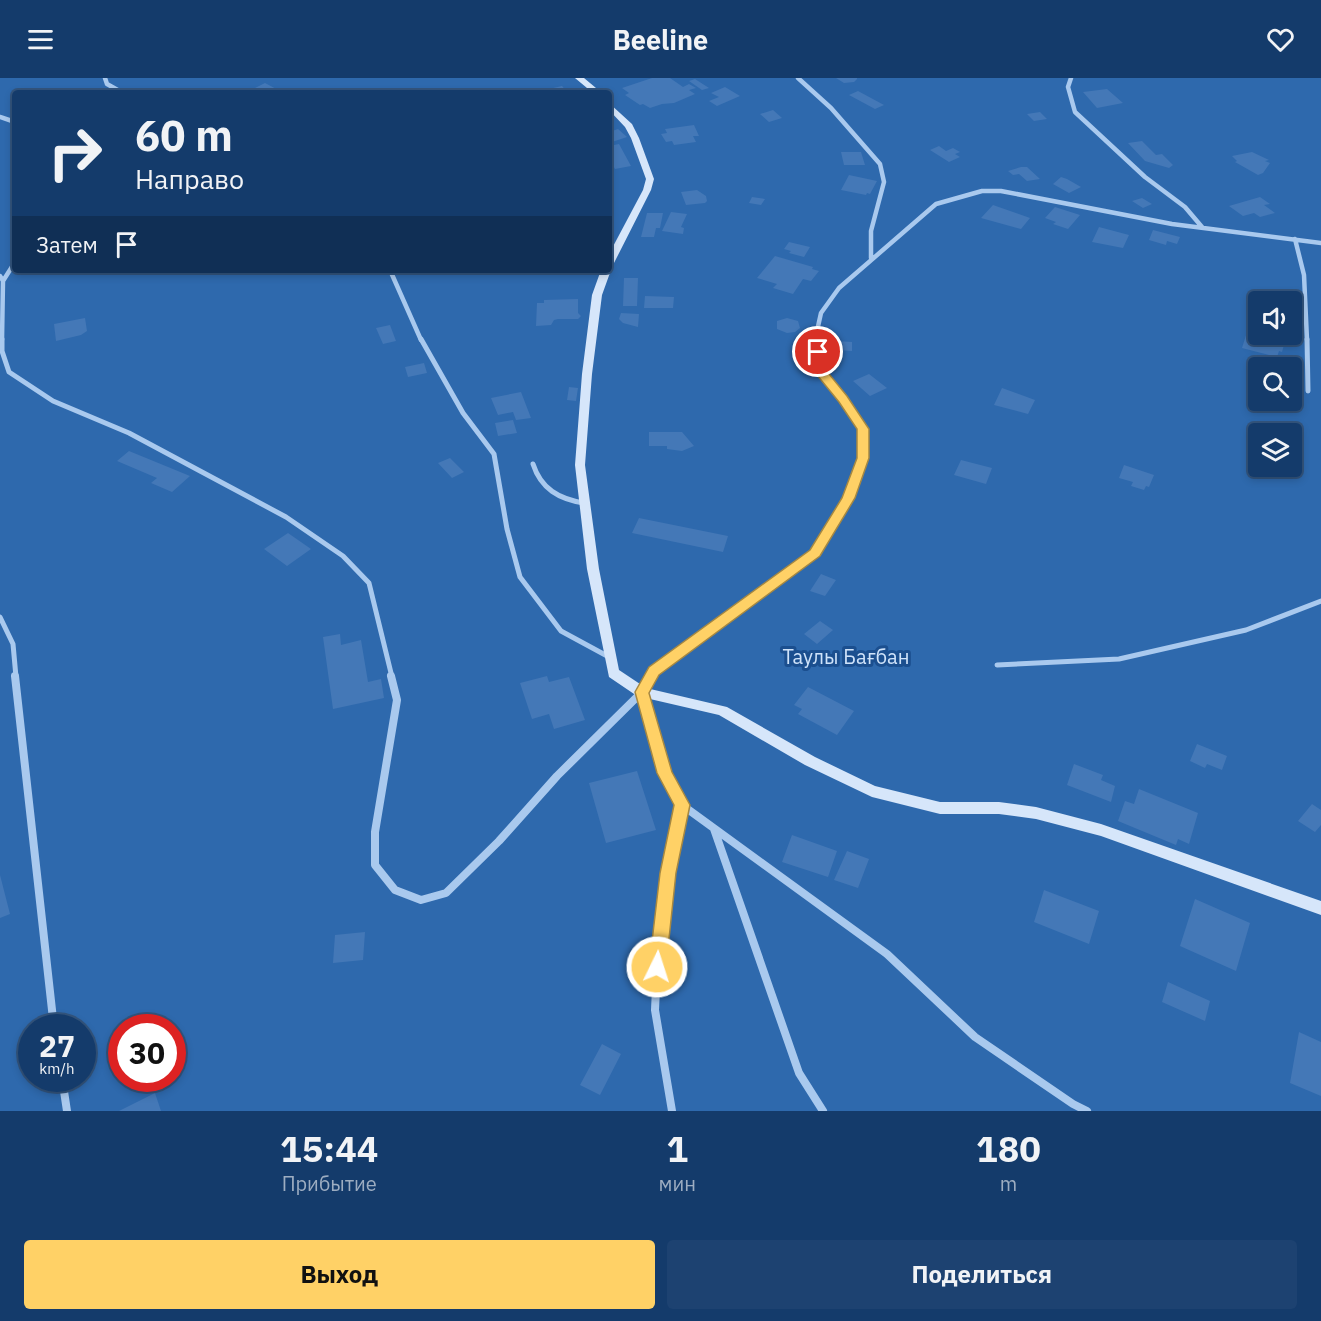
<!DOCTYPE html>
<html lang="ru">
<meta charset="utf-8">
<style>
body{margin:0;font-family:"IBM Plex Sans",sans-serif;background:#1d4271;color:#f1f3f6;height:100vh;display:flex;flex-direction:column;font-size:22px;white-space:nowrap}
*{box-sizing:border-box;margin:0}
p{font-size:20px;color:#9dadc1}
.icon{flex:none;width:33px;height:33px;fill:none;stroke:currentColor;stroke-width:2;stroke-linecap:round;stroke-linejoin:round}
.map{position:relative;height:1033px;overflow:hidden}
.sheet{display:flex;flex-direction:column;background:#143b6b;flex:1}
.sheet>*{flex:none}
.guide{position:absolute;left:12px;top:12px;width:600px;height:183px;border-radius:6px;box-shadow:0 3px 9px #0003,0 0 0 2px #33557e;background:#143b6b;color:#f1f3f6;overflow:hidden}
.controls{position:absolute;left:1248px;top:213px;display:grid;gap:12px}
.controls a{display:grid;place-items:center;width:54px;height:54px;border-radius:6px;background:#143b6b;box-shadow:0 3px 9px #0003,0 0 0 2px #33557e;font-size:30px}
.speed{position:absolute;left:18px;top:936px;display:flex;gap:12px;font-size:30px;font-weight:700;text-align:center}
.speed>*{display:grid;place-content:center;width:78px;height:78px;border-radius:50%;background:#143b6b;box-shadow:0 3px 9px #0003,0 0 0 2px #33557e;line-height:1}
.speed small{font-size:15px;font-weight:400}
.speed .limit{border:9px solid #d22;background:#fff;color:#111}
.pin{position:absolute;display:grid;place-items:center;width:51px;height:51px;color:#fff;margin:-26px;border:3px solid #fff;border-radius:50%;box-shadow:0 2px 6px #0007}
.me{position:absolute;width:66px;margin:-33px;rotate:4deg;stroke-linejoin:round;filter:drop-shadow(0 0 4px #0008)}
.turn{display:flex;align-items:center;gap:21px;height:126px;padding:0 24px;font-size:27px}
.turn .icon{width:78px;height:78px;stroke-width:2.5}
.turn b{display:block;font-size:42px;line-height:51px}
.then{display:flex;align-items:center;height:57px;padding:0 24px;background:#0003;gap:12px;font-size:22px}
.eta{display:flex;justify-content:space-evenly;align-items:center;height:102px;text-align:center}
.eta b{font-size:36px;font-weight:700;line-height:42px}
.primary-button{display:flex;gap:12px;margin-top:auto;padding:12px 24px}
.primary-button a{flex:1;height:69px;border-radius:6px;background:#ffd166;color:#111;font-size:24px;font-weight:700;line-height:69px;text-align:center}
.primary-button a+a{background:#1d4271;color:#f1f3f6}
header{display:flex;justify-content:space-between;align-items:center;height:78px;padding:0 24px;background:#143b6b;font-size:27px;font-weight:700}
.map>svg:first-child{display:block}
.green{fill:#2e69ad;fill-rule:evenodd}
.building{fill:#4478b7}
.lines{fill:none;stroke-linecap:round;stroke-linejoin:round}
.street-far2{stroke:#a9c9ee;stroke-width:4.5}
.street-far1{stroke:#a9c9ee;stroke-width:5}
.street{stroke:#a9c9ee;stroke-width:8}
.secondary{fill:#d6e6fa;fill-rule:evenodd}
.route{fill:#ffd166;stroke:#a68842;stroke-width:1.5}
.labels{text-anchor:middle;stroke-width:6;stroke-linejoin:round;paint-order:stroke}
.park-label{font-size:20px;fill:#cfe3fa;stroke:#1b4f8f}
</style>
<header><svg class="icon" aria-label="menu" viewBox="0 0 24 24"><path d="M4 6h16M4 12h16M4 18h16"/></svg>Beeline<svg class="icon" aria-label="heart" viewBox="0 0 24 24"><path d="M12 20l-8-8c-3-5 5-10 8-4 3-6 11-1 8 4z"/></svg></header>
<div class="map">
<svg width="1321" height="1033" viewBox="0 0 1321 1033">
<rect width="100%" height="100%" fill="#1b4f8f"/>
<!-- green -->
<path class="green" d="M0 0H1321V1033H0ZM15 15H609V192H15ZM1258 224H1292V256H1258ZM1258 290H1292V322H1258ZM1258 356H1292V388H1258ZM32 950H82V1000H32ZM122 950H172V1000H122Z"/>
<!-- building -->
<path class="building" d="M652 0H670L683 9 689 6 696 10 689 12 695 16 674 25 662 26 650 30 643 26 640 27 625 17 629 15 622 10Z
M836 0H857V1L854 4 844 5Z
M695 1 709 10 702 12 689 3Z
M265 5 280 13 266 15 255 10Z
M562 8 568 15H536V14Z
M725 9 740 18 717 28 709 23 719 19 711 15Z
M1107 11 1123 25 1097 30 1083 14Z
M858 13 884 27 875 31 849 17Z
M773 32 782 40 769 44 760 36Z
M1040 34 1047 41 1034 43 1027 36Z
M694 47 699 58H693L696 64 674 67 672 63 666 64 661 56 667 55 665 51Z
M618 51 627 59 609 65V54Z
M1142 63 1156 77 1162 76 1173 87 1169 90 1145 83 1128 65Z
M619 66 631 88 615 91 609 80V68Z
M939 68 946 73 953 70 960 74 955 76 960 79 949 84 930 72Z
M841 74H861L865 87H844Z
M1252 74 1269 82 1265 83 1270 85 1263 95 1258 97 1235 84 1237 83 1232 78Z
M1021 89H1027L1040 101 1027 103 1019 96 1013 97 1008 93Z
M849 97 877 103 870 116 867 115 866 117 841 112Z
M1061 99 1067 101 1081 109 1069 115 1053 106Z
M697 112 706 118 707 123 705 125 686 127 681 114Z
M752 119 765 121 761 127 749 125Z
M1260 119 1270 126 1264 127 1275 135 1260 139 1254 135 1243 138 1229 128Z
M1142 120 1152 126 1143 130 1132 123Z
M993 127 1030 140 1021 151 981 140Z
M1055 129 1080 137 1068 151 1053 146 1056 144 1045 140Z
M671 134 687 136 681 149 684 150 683 156 662 153Z
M647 135H663L660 150H656L654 159H641Z
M1099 149 1129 157 1123 170 1092 164Z
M1153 152 1180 159 1177 166 1167 163 1166 167 1149 162Z
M789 164 810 169 804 179 789 175 791 173 784 171Z
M775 178 813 189 812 191 819 193 811 203 803 201 793 216 773 210 777 206 757 200Z
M624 200H638L637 228H623Z
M645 218 674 219 673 230H644Z
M578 221V235L581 238 578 241H558L554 242 551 247 536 248 537 225H544V222Z
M621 235 639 236 638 249 623 245 619 241Z
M85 240 87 253 81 257 56 263 54 246Z
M787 240 798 243 800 250 795 254 787 255 777 251V243Z
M390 247 396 263 383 266 376 250Z
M1247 254 1281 262 1280 266 1284 267 1282 274 1279 273 1277 279 1242 270Z
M837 263 852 264V273L837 272Z
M424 285 427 295 408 299 405 289Z
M869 296 887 310 870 318 853 303Z
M569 309 578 310 576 323 567 322Z
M1002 310 1035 322 1028 336 994 327Z
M521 314 531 340 516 342 513 334 498 337 491 320Z
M513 342 517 355 498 358 495 345Z
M649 354H682L694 368 682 373 667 371V368H649Z
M129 373 190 398 172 414 151 405 157 400 117 383Z
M450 380 464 394 452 400 438 385Z
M961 382 992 390 986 406 954 397Z
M1124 387 1154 397 1149 409 1146 408 1144 412 1131 408 1133 404 1119 400Z
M639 440 728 458 723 474 632 455Z
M288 455 311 471 287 488 264 471Z
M821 496 836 502 825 518 810 513Z
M820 543 833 552 817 566 804 556Z
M340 556 341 567 361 562 368 604 381 601 384 620 333 631 323 559Z
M547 598 549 604 569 599 585 642 554 651 549 636 532 641 520 605Z
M808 609 854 633 837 657 798 636 802 631 794 627Z
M1197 666 1227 678 1222 692 1207 686 1205 690 1190 683Z
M1074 686 1103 697 1101 702 1115 708 1111 724 1067 707Z
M637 693 656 752 606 765 589 705Z
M1139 711 1198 735 1189 766 1178 761 1176 767 1118 743 1125 723 1134 726Z
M1312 726 1321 732V747L1315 754 1298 743Z
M792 757 837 773 828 799 782 784Z
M847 773 869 781 858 810 834 802Z
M0 797 10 836 0 840Z
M1044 812 1099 833 1089 866 1034 844Z
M1195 821 1250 845 1236 893 1180 868Z
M365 854 363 882 333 885 335 857Z
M1168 904 1210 923 1205 943 1162 924Z
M1299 954 1321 964V1018L1290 1005Z
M602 966 621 976 600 1017 580 1007Z
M155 1015 161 1033H119Z"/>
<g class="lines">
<!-- street-far2 -->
<path class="street-far2" d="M105 0 107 6 123 15
M798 0 831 30 880 86 884 104 871 153V180
M1071 0 1068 9 1075 34 1145 99 1185 129 1202 149
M0 39 15 44
M1295 161 1304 197 1307 262
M390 192 421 262
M0 198 3 203 2 262
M3 203 15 184
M815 262 821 235 839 210 936 126 982 113H1001L1172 146 1321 165"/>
<!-- street-far1 -->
<path class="street-far1" d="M2 261V273L9 294 53 323 129 355 286 439 343 478 369 505 392 599
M421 261 463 335 494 376 507 451 520 499 561 553 609 579
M1307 261 1308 313
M533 386C541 411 559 421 584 425
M0 539 13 566 16 599
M997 587 1119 581 1246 552 1321 523
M650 599 654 593 815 475 848 420 863 380V351L823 297 815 261"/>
<!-- street -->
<path class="street" d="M15 598 54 950
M391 598 397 622 375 754V787L395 812 421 822 446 815 499 763 557 698 642 614 665 695 682 727 668 795 658 868 655 932 672 1033
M642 614 651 598
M682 727 887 876 975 959 1073 1026 1087 1033
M714 751 799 995 823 1033
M62 1000 67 1033"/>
<!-- secondary -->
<path class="secondary" d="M575 0H584L602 15H593Z
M609 25 632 46 639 60 654 101 651 112 614 185 609 188V176L643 112 646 101 631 60 625 49 609 32Z
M609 190 611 192 602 217 592 296 585 387 599 491 619 592 646 610 727 629 815 679 875 708 940 724H999L1036 729 1101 746 1321 823V837L1101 758 1036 741 999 736H940L872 719 805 687 719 637 637 618 609 599 587 491 575 387 582 296 592 217 601 192H609Z"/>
</g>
<!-- route -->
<path class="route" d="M818 270 824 274 829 296 847 318 869 351V380L855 420 820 478 659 597 649 615 672 694 690 727 676 795 666 889 663 895 657 897 651 895 649 889 660 795 674 727 657 695 635 614 649 589 810 472 842 420 857 380V351L839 324 817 297 813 274Z"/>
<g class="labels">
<!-- park labels -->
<g class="park-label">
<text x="846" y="586">Таулы Бағбан</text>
</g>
</g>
</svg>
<div class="controls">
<a><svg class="icon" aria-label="sound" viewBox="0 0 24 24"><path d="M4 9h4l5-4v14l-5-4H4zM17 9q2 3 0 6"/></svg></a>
<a><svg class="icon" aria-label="search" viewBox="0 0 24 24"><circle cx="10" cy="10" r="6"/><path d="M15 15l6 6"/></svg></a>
<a><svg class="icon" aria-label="layers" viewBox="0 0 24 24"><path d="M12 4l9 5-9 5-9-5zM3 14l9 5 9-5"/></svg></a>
</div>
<div class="speed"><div>27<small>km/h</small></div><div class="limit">30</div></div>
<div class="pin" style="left:818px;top:274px;background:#d93025"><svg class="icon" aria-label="arrive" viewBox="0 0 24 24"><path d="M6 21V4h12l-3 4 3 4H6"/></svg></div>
<svg class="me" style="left:657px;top:889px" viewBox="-20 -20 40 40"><circle r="17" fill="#ffd166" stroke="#fff" stroke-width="3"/><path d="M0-11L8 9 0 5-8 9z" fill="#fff"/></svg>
<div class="guide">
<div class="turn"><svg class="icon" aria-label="right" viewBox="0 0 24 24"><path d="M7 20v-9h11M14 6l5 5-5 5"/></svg><div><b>60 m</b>Направо</div></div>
<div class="then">Затем<svg class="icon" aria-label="arrive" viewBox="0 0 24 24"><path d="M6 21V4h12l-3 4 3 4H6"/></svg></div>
</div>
</div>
<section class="sheet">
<div class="eta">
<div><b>15:44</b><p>Прибытие</p></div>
<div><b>1</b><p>мин</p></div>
<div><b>180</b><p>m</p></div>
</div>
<div class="primary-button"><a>Выход</a><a>Поделиться</a></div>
</section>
